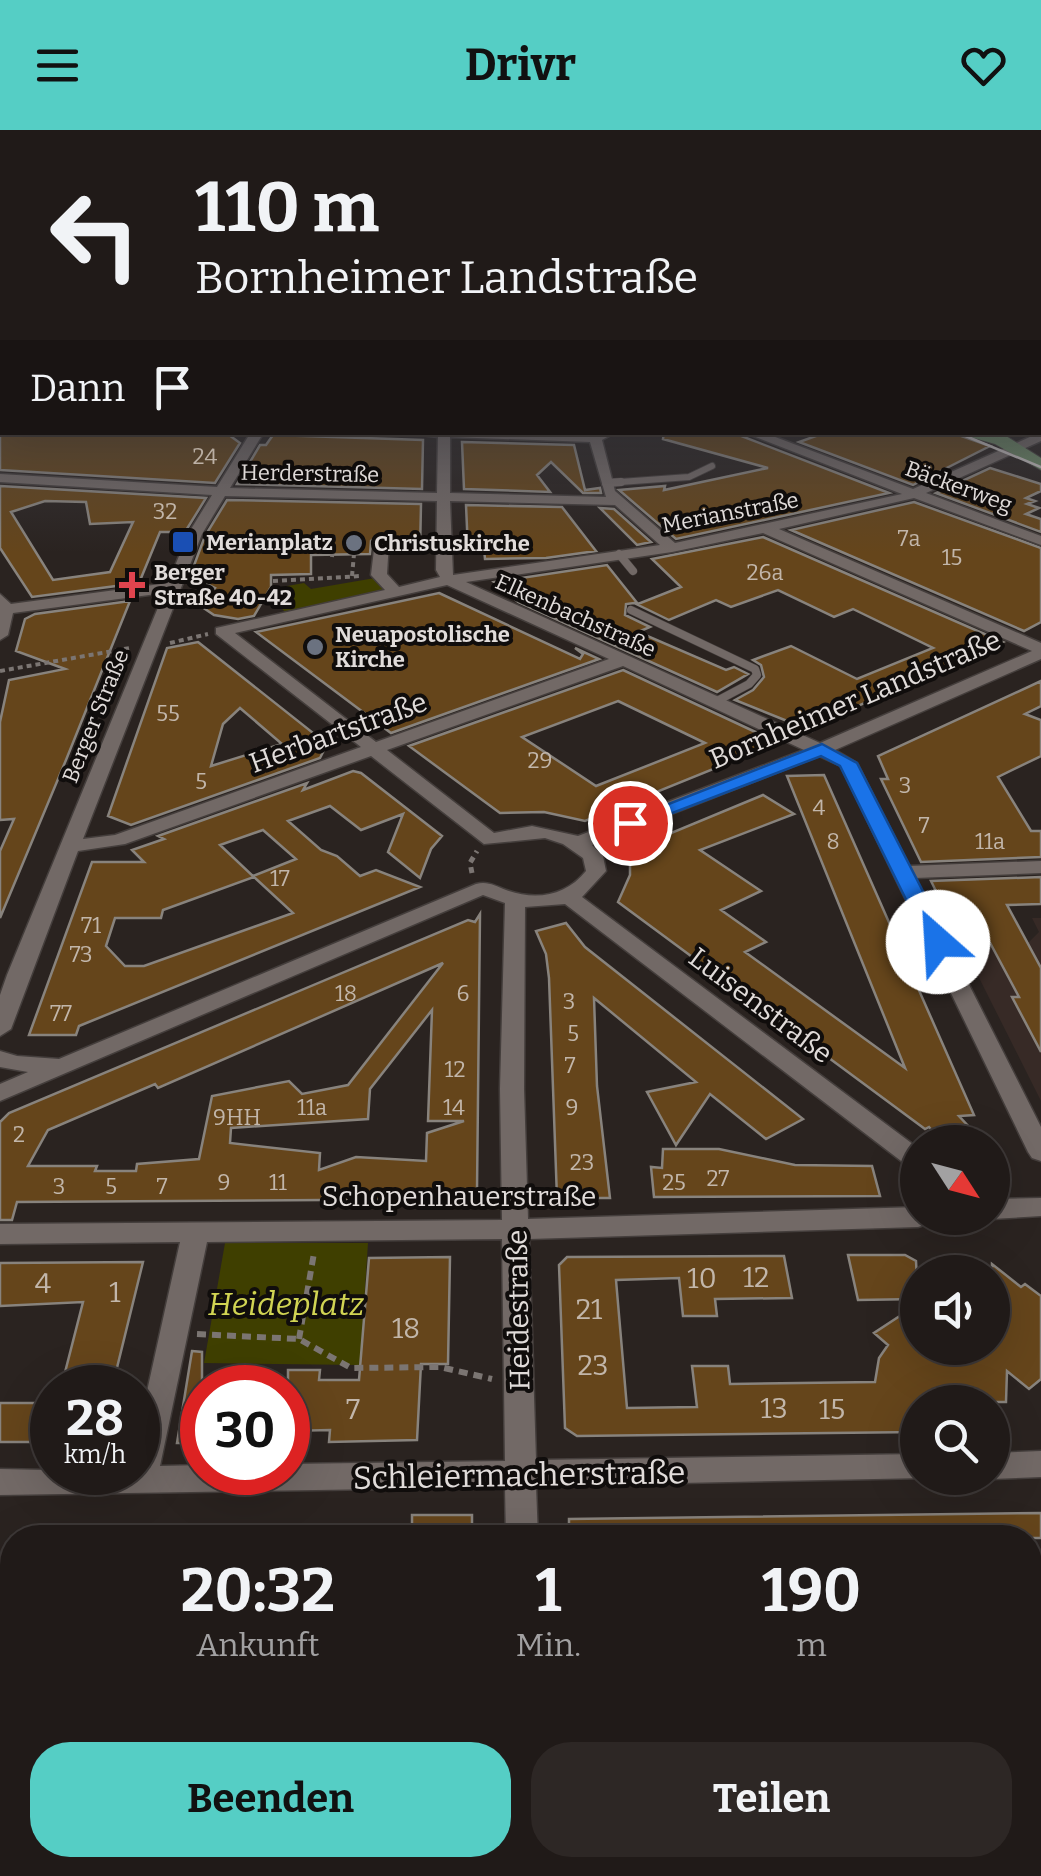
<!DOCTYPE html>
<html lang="de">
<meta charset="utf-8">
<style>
body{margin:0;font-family:Bitter,serif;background:#2d2725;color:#f1f3f6;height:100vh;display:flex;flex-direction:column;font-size:38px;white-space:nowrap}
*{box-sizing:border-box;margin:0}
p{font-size:32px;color:#a2a1a2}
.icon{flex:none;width:55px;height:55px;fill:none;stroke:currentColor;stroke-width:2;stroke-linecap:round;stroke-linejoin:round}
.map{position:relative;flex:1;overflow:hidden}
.sheet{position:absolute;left:0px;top:1395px;width:1042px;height:352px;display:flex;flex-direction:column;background:#201a18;border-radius:40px 40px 0 0;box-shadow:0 10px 40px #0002,0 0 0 2px #3d3837}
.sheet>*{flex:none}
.guide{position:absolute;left:0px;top:0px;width:1042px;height:305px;box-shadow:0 10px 40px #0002,0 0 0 2px #3d3837;background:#201a18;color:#f1f3f6;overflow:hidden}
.needle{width:65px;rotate:126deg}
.fabs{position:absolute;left:900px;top:995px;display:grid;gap:20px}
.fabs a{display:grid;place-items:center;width:110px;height:110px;border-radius:50%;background:#201a18;box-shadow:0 10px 40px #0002,0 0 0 2px #3d3837;font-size:50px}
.speed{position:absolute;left:30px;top:1235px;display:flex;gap:20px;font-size:50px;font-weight:700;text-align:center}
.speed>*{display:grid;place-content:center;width:130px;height:130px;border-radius:50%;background:#201a18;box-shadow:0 10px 40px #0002,0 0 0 2px #3d3837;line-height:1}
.speed small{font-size:25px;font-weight:400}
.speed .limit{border:15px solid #d22;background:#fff;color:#111}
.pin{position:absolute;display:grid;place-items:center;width:85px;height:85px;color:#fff;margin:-42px;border:5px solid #fff;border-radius:50%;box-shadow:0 2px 10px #0007}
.me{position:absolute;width:110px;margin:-55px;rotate:334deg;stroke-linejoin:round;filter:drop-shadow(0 0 8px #0008)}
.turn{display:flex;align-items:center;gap:35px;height:210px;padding:0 30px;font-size:45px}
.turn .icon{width:130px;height:130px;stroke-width:2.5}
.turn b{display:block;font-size:70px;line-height:85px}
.then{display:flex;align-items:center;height:95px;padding:0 30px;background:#0003;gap:20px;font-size:38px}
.eta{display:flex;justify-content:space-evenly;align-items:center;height:170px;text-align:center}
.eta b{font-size:60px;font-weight:700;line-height:70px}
.cta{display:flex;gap:20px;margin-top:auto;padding:20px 30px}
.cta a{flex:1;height:115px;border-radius:40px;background:#55cec5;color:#111;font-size:40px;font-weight:700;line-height:115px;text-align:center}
.cta a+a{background:#2d2725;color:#f1f3f6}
header{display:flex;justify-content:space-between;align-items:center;height:130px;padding:0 30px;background:#55cec5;color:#111;font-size:45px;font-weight:700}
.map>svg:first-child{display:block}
.built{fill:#372a26}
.green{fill:#3f3f00}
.building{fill:#65451b;stroke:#88837d;stroke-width:2.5;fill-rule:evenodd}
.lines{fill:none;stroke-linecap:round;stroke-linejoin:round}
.lane-far1-casing{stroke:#443e3c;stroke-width:8}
.lane-casing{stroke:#443e3c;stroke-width:9}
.street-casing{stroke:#443e3c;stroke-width:3}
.primary-casing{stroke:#443e3c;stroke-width:2}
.path-far2{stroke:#7b7572;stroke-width:4;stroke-dasharray:5 4;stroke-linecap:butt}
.path-far1{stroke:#7b7572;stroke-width:5;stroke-dasharray:6 5;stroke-linecap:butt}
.path{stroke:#7b7572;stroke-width:6;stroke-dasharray:9 6;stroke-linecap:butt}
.lane-far1{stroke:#726966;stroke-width:6}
.lane{stroke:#726966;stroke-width:8}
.street{fill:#726966;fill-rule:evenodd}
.primary{fill:#6b8664;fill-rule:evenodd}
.tram{stroke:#c7c2c0;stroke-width:2.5}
.route{fill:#1a73e8;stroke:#114b97;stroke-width:2.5}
.transit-dot{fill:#1a4fb4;stroke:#100d0c;stroke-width:4}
.worship-dot{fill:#6b7280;stroke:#100d0c;stroke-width:4}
.health-dot{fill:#e0444e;stroke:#100d0c;stroke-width:4}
.labels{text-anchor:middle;stroke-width:8;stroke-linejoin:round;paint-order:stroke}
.number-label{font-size:22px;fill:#c2b6aa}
.far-street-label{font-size:22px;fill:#e1dcda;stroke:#100d0c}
.far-poi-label{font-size:22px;font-weight:bold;fill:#e1dcda;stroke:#100d0c;text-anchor:start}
.street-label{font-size:28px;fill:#e1dcda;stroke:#100d0c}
.near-number-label{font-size:28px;fill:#c2b6aa}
.near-park-label{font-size:32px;font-style:italic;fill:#d1d453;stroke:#100d0c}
.near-street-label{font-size:32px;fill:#e1dcda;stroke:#100d0c}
</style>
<header><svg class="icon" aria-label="menu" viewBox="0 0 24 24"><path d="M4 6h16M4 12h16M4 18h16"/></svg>Drivr<svg class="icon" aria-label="heart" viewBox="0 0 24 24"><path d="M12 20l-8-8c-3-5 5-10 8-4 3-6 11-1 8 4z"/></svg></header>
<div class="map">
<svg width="1041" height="1746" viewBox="0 0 1041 1746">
<rect width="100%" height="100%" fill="#2a2320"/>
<!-- built -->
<path class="built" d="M1032 788H1041V971L963 816 1029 812 1039 802Z"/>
<!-- green -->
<path class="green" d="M375 448 386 460 285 482 265 460 304 453 311 459Z
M225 1113H368L360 1235 204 1233Z"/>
<!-- building -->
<path class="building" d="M116 302 229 305 240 313 215 353 0 340V305Z
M664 302H731L889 363 676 409 619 360 665 356 664 360 768 338 663 309Z
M827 302H950L990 316 913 355 799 312Z
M273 305 423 310 422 359 237 354 260 315H266Z
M462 312 574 315 585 360 600 358 601 363H583L551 332 537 345 550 362 464 359Z
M990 338 1041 354V361L1026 368 1035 371 1027 374 1039 378 1026 384 1041 389V402L936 363Z
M0 356 206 368 185 402H160L139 453 32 467 0 418ZM45 371 86 372 90 394 133 392 110 442 53 450 11 382Z
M227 370 421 374 420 422 392 423 391 408 380 404 371 411 370 424 311 425V444L271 445V457L254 486 238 489 214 485 202 477 215 458 190 446 205 406Z
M914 372 1041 418V492L1024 501 791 400Z
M466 375 562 377 596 421 546 428 485 429 484 419 468 420Z
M600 378 614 379 651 412 637 415Z
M763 407 1003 512 853 578 812 601 735 570 753 560 764 547 761 535 753 530 791 516 857 549 933 518 853 479 834 487 778 460 731 477 716 470 669 490 634 473 626 474 625 485 650 497 638 502 726 540 734 537 748 544 717 562 518 472 494 452 607 435 638 474 681 457 652 429Z
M439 463 580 529 583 524 575 518 599 529 391 603 256 502Z
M130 471 66 630 0 788V721L14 689 0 690V592L9 550 65 539 16 521 25 489 35 484Z
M198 512 327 614 320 628 131 695 108 686 167 518ZM240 578 282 614 211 636 223 594Z
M623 540 764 606 765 618 585 691 544 682 500 683 409 616ZM618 571 705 613 596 656 522 607Z
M1041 551V576L1025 584 1041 590V626L998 647 1031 701H1041V727L921 732 881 649H888L878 626Z
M353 641 361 643 442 706 431 719 420 748 388 722 403 684 361 700 330 676 288 691 321 720 337 726 360 746 376 740 420 757 79 896 76 905H29L92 732H144L132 720 164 709 158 706 307 653 303 660ZM263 700 296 729 253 746 293 783 144 836H125L106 816 115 788H161L163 780 254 747 220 715Z
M824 645 974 985 959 986 983 1012H942L929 997 925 999 618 772 630 745V720L763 665 794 684 700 720 761 761 721 780 766 812 745 822 905 938 787 646Z
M1041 747V774L1007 775 1041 838V922L1012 867H1019L988 809 960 810 931 751Z
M480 784 477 1060 466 1069 17 1072 12 1090H0V992L9 983 468 790 475 792ZM443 833 348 955 302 964 289 951 212 966 199 1029 137 1034 136 1041H95L97 1036H28L48 1000 155 954 158 958ZM432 880 428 991H464L427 1003 426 1031 356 1027 319 1040 320 1023 230 1013 231 998 368 989 370 959Z
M566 793 585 817 803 989 766 1009 710 964 676 1015 647 962 696 952 594 868 597 956 610 1068H557L549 848 546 824 536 801Z
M663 1019H719L795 1035 872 1036 880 1066 654 1067 651 1037 662 1038Z
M848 1125H905L916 1131 918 1169 858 1170Z
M784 1126 792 1168 715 1169 717 1186H683L679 1148 616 1150 627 1278 697 1277 692 1236H728L730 1254 875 1252 879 1228 888 1215 874 1203 918 1174V1218H992V1134L1021 1157 1025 1154 1041 1166V1249L1029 1259 1007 1241 1006 1272H918V1302L577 1306 565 1298 559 1135 567 1127Z
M450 1127 448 1234H421L417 1310 329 1312 330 1300 288 1301V1240H320L319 1250H359L369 1128Z
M143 1132 112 1258H61L83 1172 0 1176V1133Z
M192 1221 202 1222V1313H177Z
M0 1273H52V1312H0Z
M1041 1383V1408H569V1389Z
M412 1385H472V1408H412Z"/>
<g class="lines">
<defs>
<path id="lane-far1" d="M606 353 689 347 712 336"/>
<path id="lane" d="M606 353 621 352
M619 424 633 441
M631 480 755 539 757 545 749 554 715 572"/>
<path id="street" d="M1040 184H1041V190H1040Z
M0 237H2V243H0Z
M1040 266 1041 267V275L1040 274Z
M0 293H2V301H0Z
M251 302H264L230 358 437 363 438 307 395 302H616L602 310 615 361 675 413 902 364 743 302H762L913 359 1041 302V311L926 363 1041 406V415L914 368 779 399 1041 513V529L835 620 857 633 909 736 1041 731V743L915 748 1041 997V1031L1032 1028 1028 1022 841 636 819 626 592 715 603 726 606 741 582 767 918 1018V1040L909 1037 565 774 525 777 524 959 528 1089 918 1077V1088H931L927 1094 918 1097 529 1109 536 1330 918 1324V1348H925L536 1356 538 1408H506L505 1357 0 1365V1339L138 1342V1302L180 1112 0 1114V1094L502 1090 500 959 505 773 483 765 0 971V954L28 942 0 937V921L17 926 59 929 476 754C488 751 495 756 506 760 536 771 566 766 586 741L583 728 563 714 545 708 484 714 371 626 125 714 78 721 11 899 0 906V865L7 845 164 463 13 483 8 505 0 510V464L11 474 168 453 188 404 212 365 0 352V344L217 357ZM450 307 590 312 606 367 450 363ZM225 366 437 371 436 440 440 447 399 457 387 444 389 411 382 407 375 411 371 445 385 460 216 498V504L361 617 115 705 83 709 202 404ZM450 371 615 375 660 415 453 445ZM763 403 1032 521 820 613 466 452 672 422ZM447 455 609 529 376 612 235 503ZM623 536 804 620 578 706 532 696 494 703 387 620ZM502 1109 505 1331 288 1334V1342H202V1335L160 1336 207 1112Z
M1041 1068V1086L992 1089 989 1088H992V1069Z
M1041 1321V1347L992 1349 988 1348H992V1323Z
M1030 1671H1041V1707H1030Z
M0 1679H12V1715H0Z
M504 1735H542V1746H504Z"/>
<path id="primary" d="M953 302 1006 306 1041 328V340L995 314Z"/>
</defs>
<!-- lane-far1 casing -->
<use href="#lane-far1" class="lane-far1-casing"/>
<!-- lane casing -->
<use href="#lane" class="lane-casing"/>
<!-- street casing -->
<use href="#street" class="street-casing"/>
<!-- primary casing -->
<use href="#primary" class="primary-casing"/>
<!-- path-far2 -->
<path class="path-far2" d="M332 427 334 406
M352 446 354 424
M273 451 361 446
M170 513 208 504
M0 541 130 518"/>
<!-- path-far1 -->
<path class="path-far1" d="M472 743 470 733 477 721"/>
<!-- path -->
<path class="path" d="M197 1204 299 1209 351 1238 440 1237 492 1249
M299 1209 314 1123"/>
<!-- lane-far1 -->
<use href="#lane-far1" class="lane-far1"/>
<!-- lane -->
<use href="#lane" class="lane"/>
<!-- street -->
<use href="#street" class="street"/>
<!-- primary -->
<use href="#primary" class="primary"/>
<!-- tram -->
<path class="tram" d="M956 302 1041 337"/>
</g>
<!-- sky -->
<linearGradient id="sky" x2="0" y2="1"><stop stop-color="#171312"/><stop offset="0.42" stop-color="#44454e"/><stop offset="1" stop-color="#44454e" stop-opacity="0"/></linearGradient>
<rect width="1041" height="423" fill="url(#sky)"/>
<!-- route -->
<path class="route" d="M822 614 857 633 949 812 946 817 938 819 927 812 840 636 821 626 636 697H623L620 693Z"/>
<!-- markers -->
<rect class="transit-dot" x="171" y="400" width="24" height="24" rx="5"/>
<g class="worship-dot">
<circle cx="354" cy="413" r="10"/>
<circle cx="315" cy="517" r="10"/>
</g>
<path class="health-dot" d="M127 440h10v10h10v10h-10v10h-10v-10h-10v-10h10z"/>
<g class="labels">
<!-- number labels -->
<g class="number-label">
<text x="205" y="334">24</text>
<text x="165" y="389">32</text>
<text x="909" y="416">7a</text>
<text x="952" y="435">15</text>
<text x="765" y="450">26a</text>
<text x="168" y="591">55</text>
<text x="540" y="638">29</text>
<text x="201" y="659">5</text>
<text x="905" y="663">3</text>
<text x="819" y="685">4</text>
<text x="924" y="703">7</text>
<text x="833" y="719">8</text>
<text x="990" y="719">11a</text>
<text x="280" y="756">17</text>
<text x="91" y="803">71</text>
<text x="81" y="832">73</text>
<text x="346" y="871">18</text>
<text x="463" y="871">6</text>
<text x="569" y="879">3</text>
<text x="61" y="891">77</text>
<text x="573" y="911">5</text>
<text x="570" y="943">7</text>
<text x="455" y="947">12</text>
<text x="312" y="985">11a</text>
<text x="454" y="985">14</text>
<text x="572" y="985">9</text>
<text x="237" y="995">9HH</text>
<text x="19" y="1012">2</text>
<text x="582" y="1040">23</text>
<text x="718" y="1056">27</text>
<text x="224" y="1060">9</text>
<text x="278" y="1060">11</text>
<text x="674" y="1060">25</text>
<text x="59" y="1064">3</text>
<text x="111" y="1064">5</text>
<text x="162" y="1064">7</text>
</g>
<!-- far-street labels -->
<g class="far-street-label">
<text transform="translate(310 343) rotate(1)" y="8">Herderstraße</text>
<text transform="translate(959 356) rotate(20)" y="8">Bäckerweg</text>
<text transform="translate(730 382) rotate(-11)" y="8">Merianstraße</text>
<text transform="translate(576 485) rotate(24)" y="8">Elkenbachstraße</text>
<text transform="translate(95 586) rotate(-68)" y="8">Berger Straße</text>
</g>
<!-- far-poi labels -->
<g class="far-poi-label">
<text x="206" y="420">Merianplatz</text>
<text x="374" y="421">Christuskirche</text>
<text x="154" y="450">Berger<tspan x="154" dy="25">Straße 40-42</tspan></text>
<text x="335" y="512">Neuapostolische<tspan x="335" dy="25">Kirche</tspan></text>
</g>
<!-- street labels -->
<g class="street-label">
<text transform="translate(855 569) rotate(-23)" y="10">Bornheimer Landstraße</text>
<text transform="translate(338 602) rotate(-20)" y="10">Herbartstraße</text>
<text transform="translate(761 875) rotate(37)" y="10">Luisenstraße</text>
<text x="459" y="1076">Schopenhauerstraße</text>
<text transform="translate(518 1180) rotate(-91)" y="10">Heidestraße</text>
</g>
<!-- near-number labels -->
<g class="near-number-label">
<text x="756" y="1157">12</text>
<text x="702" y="1158">10</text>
<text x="43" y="1163">4</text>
<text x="115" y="1172">1</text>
<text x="589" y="1189">21</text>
<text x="406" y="1208">18</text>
<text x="593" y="1245">23</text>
<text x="774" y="1288">13</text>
<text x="353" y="1289">7</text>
<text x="832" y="1289">15</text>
</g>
<!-- near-park labels -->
<g class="near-park-label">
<text x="286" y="1185">Heideplatz</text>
</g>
<!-- near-street labels -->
<g class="near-street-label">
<text transform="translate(519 1345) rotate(-1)" y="11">Schleiermacherstraße</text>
</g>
</g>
</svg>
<div class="fabs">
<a><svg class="needle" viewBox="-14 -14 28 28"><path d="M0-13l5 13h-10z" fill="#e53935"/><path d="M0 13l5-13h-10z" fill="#a2a1a2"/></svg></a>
<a><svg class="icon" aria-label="sound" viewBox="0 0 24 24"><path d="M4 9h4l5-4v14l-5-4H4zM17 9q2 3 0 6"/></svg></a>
<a><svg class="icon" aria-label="search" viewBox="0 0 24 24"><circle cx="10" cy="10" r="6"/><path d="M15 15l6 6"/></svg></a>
</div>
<div class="speed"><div>28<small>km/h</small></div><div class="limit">30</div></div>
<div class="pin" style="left:630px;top:693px;background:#d93025"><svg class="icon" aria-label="arrive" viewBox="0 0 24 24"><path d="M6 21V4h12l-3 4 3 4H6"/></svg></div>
<svg class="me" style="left:938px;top:812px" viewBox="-20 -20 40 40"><circle r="19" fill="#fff"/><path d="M0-13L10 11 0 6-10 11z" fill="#1a73e8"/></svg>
<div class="guide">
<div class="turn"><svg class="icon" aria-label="left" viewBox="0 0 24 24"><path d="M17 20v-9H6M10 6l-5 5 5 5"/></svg><div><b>110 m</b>Bornheimer Landstraße</div></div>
<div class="then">Dann<svg class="icon" aria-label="arrive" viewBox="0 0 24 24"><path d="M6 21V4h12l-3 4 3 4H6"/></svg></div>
</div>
<section class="sheet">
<div class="eta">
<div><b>20:32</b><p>Ankunft</p></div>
<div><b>1</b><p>Min.</p></div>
<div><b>190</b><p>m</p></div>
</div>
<div class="cta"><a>Beenden</a><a>Teilen</a></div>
</section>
</div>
